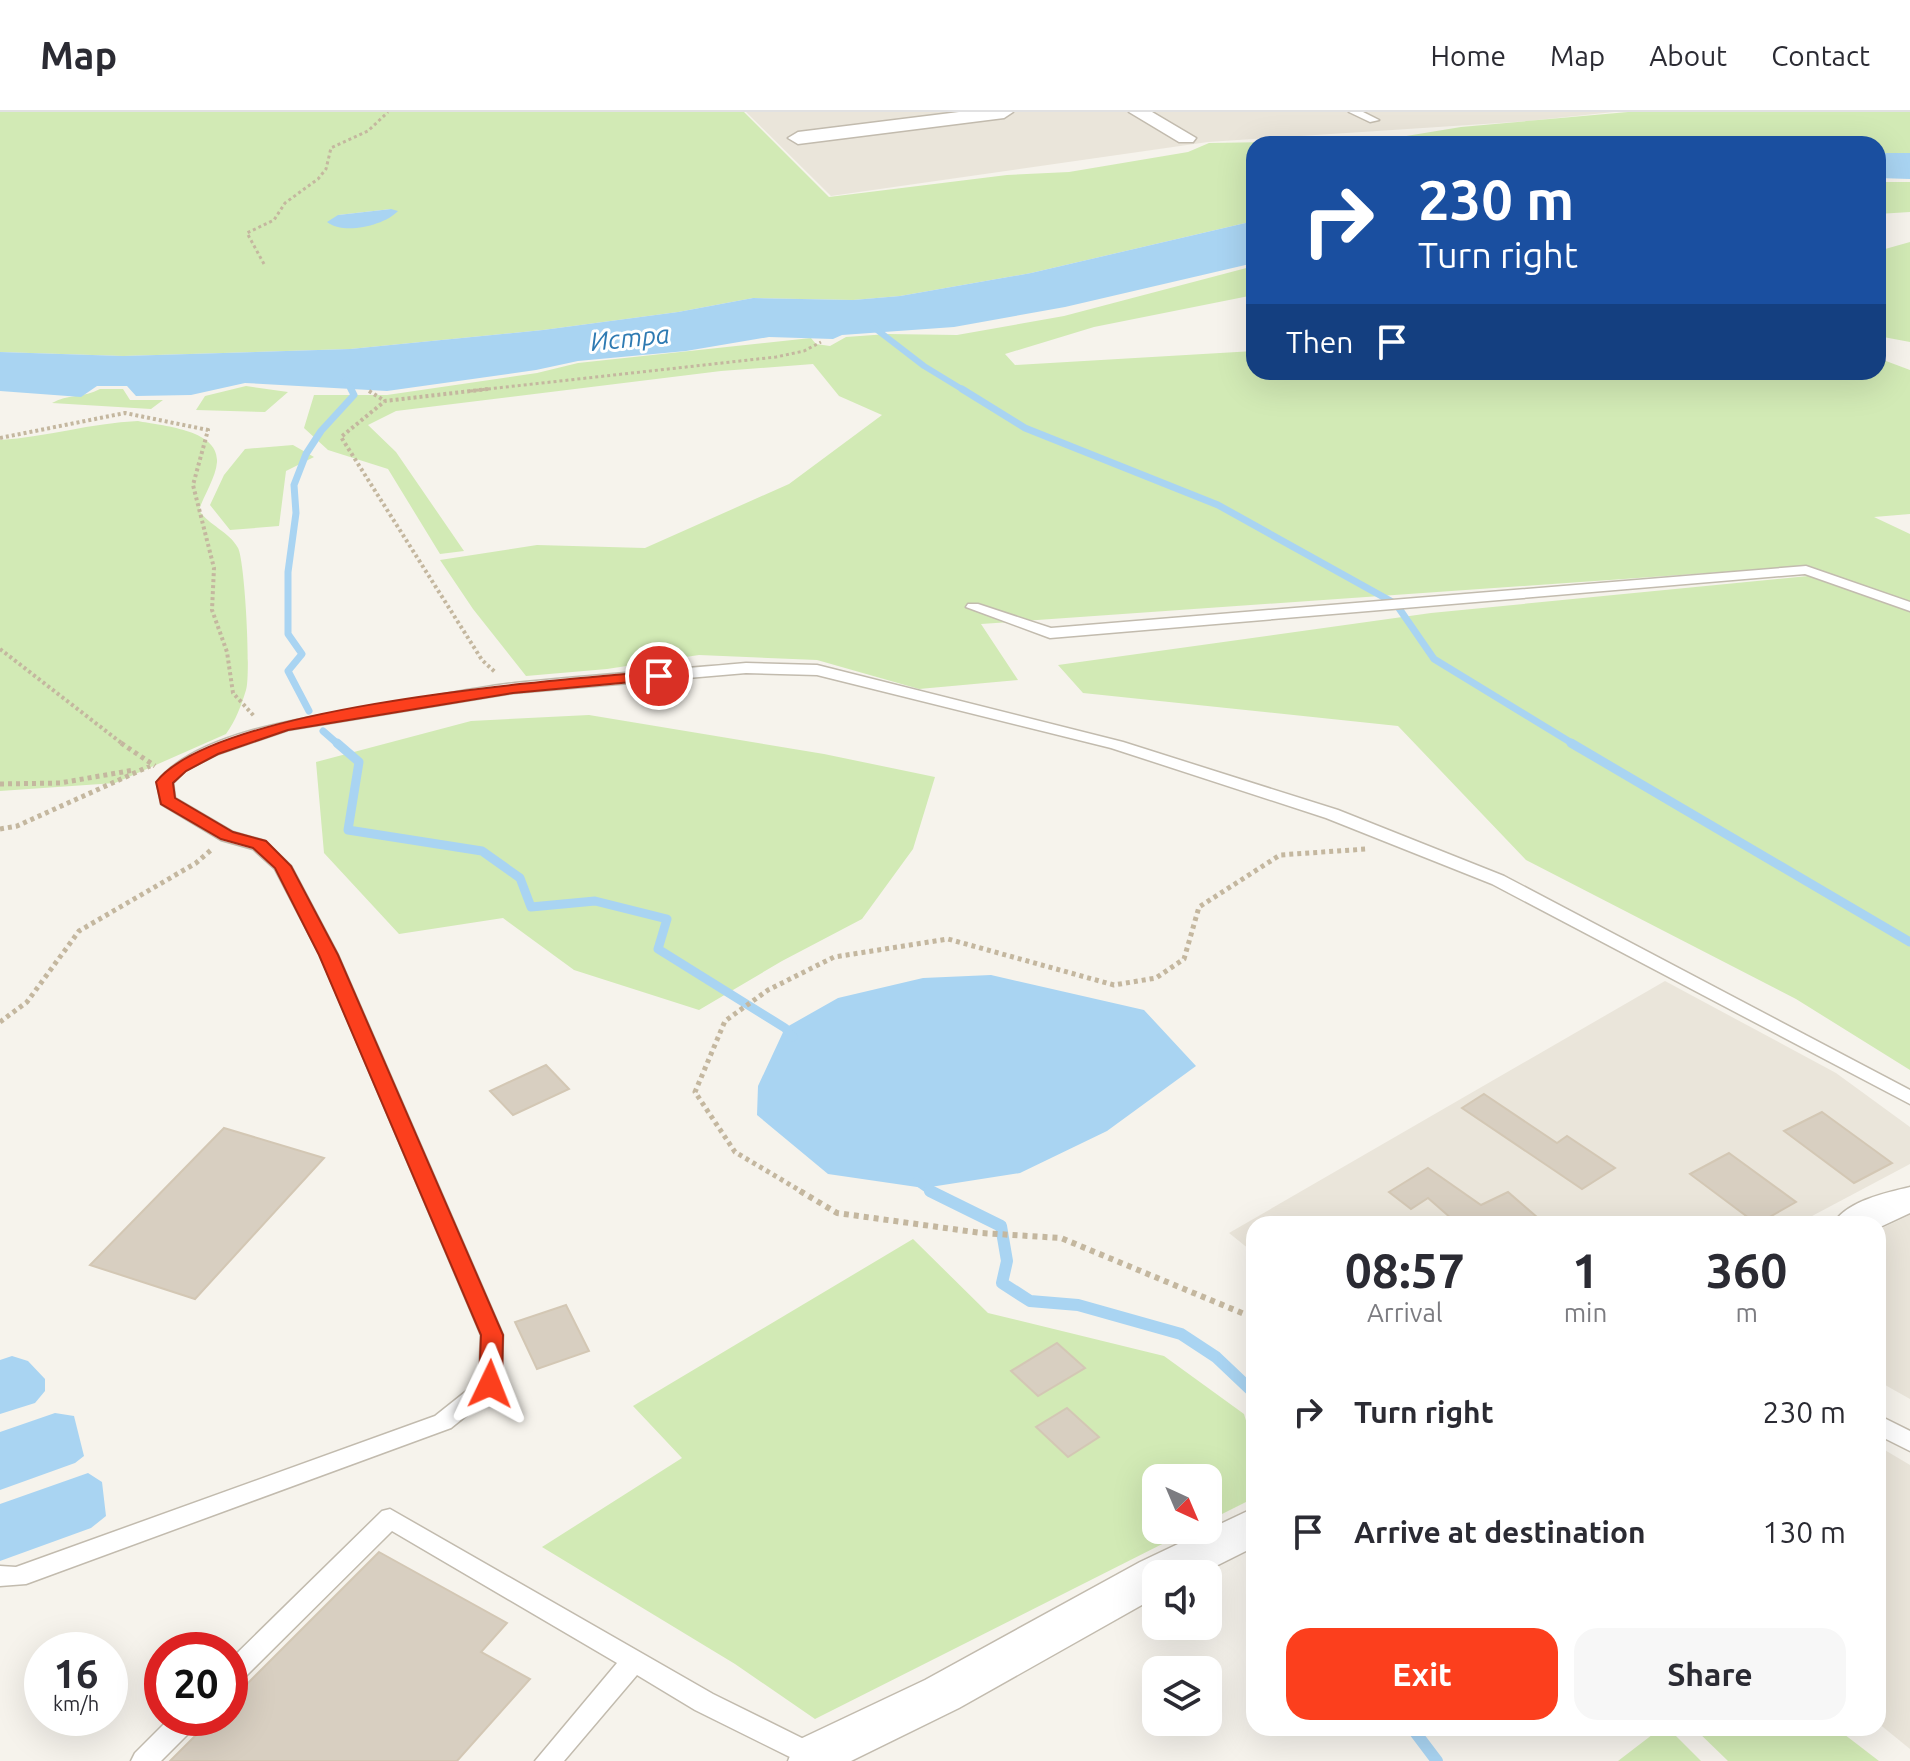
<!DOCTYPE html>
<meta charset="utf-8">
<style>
body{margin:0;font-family:Ubuntu,sans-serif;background:#f7f7f7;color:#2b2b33;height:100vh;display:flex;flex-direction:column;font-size:30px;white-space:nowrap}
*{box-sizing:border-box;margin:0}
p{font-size:26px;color:#7c7c81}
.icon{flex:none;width:44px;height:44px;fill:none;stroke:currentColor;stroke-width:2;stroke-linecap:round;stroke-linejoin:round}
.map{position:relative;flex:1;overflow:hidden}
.panel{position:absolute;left:1246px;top:1104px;width:640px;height:520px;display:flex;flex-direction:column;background:#fff;border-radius:24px;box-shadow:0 8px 32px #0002}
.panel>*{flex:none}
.top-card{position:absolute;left:1246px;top:24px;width:640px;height:244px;border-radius:24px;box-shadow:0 8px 32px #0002;background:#1a4fa0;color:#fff;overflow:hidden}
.needle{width:52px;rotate:136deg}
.buttons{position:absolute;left:1142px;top:1352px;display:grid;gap:16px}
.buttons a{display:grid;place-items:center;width:80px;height:80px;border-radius:16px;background:#fff;box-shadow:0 8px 32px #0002;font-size:40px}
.speed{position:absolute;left:24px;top:1520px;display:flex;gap:16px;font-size:40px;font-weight:700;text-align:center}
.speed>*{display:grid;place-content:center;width:104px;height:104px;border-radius:50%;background:#fff;box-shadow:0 8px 32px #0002;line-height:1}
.speed small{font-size:20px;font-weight:400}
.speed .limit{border:12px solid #d22;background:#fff;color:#111}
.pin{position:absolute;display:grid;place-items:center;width:68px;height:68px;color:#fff;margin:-34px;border:4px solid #fff;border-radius:50%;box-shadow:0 2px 8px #0007}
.me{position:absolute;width:88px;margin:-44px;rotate:2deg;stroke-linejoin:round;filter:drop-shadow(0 0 6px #0008)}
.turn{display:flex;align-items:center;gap:28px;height:168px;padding:0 40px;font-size:36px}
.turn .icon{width:104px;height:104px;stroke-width:2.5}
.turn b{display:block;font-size:56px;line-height:68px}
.then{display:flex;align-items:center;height:76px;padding:0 40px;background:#0003;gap:16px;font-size:30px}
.eta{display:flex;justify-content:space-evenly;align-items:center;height:136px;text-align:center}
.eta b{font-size:48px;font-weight:700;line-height:56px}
.primary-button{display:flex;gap:16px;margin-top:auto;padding:16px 40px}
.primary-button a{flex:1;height:92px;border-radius:24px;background:#fc3f1d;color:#fff;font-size:32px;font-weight:700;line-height:92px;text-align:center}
.primary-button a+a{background:#f7f7f7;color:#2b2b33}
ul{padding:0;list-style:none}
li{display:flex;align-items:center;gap:24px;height:120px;padding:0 40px}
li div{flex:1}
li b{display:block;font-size:30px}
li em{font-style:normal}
header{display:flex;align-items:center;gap:48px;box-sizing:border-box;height:112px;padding:0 40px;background:#fff;border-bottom:2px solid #e1e1e2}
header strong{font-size:38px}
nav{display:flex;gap:44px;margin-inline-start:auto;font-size:28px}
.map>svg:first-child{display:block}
.residential{fill:#eae5da}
.green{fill:#d2eab5;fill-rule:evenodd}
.water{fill:#a9d4f2}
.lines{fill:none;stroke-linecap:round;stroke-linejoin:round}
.stream-far3{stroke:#a9d4f2;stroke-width:6}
.stream-far2{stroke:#a9d4f2;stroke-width:7}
.stream-far1{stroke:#a9d4f2;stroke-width:9}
.stream{stroke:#a9d4f2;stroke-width:12}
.building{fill:#d8cfc1;stroke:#d3c7b4;stroke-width:2}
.service-casing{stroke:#c2bbae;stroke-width:3}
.minor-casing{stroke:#c2bbae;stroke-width:3}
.path-far3{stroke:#c4b79f;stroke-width:3;stroke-dasharray:3 3;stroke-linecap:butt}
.path-far2{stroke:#c4b79f;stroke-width:4;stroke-dasharray:3 3;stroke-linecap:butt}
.path-far1{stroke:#c4b79f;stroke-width:5;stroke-dasharray:4 4;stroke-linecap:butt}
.path{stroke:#c4b79f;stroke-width:6;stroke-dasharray:5 5;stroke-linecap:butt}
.service{fill:#fff;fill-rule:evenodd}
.minor{fill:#fff;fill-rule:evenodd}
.route{fill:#fc3f1d;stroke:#a42913;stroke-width:2}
.labels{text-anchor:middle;stroke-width:6;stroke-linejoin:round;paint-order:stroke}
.far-water-label{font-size:26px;font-style:italic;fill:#2e7ab2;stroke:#fff}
</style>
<header>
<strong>Map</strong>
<nav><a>Home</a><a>Map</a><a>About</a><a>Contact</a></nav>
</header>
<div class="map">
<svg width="1910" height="1649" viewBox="0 0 1910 1649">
<rect width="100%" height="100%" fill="#f6f3ec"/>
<!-- residential -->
<path class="residential" d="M746 0H1614L1528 9 1208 30 831 84Z
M1665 869 1836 961 1910 1015V1052L1797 1112H1254V1141L1229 1121Z
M1910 1103V1287L1878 1269V1118Z
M1878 1334 1910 1353V1637L1878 1611Z"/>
<!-- green -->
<path class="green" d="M0 0H744L829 85 1007 63 1069 60 1188 40 1209 31 1382 28 1461 15 1628 0H1910V41H1878V32H1254V109L1031 161 900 184 853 188 753 186 678 200 543 218 350 237 123 244 0 240ZM391 97 388 106 347 116 338 103Z
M1878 70H1910V100L1878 102Z
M1910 130V230L1878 224V139Z
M1254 154V183L1094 215 1005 242 1015 253 1254 239V260H1878V246L1910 258V402L1874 405 1910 422V490L1809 454 981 512 1018 568 919 577 817 548 699 543 607 557 526 564 473 497 440 448 537 433 645 436 789 372 882 303 839 284 813 252 721 259 396 299 368 313 396 340 464 439 440 442 388 357 328 338 304 316 314 283H387L537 261 578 251 811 226 816 232 830 234 846 225 888 222 957 223 1064 204Z
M246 274 288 280 265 300 196 298 205 284Z
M100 277H123L130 288H163L151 297 52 291C67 282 84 286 100 277Z
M138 309C161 314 219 317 217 350 216 365 204 383 199 398 209 414 229 419 238 436 245 449 251 563 246 578 241 594 236 608 226 622L115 671 0 679V328C47 325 91 311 138 309Z
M293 333 314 345 286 359 279 414 230 418 210 393 224 363 245 337Z
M1808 464 1910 500V958L1796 887 1526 748 1398 614 1083 581 1058 553 1431 501Z
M589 603 824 642 935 665 913 737 862 807 782 849 699 898 574 858 503 806 399 822 324 741 316 650 471 609Z
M913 1127 988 1201 1164 1244 1244 1302 1254 1335V1386L1208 1409V1366H1156V1418H1190L815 1607 735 1552 542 1435 682 1346 633 1294Z
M1661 1616H1668L1701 1649H1618Z
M1694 1616H1836L1879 1649H1728Z"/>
<!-- water -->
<path class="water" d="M1878 41H1910V67L1878 66Z
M391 97 398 99C384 114 343 123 327 110L338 103Z
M1254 109V151L1065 195 954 215 842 223 833 227 769 225 686 239 578 249 536 258 387 279 245 271 191 283 136 284 127 274H97L81 285 0 279V240L123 244 350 237 543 218 678 200 753 186 853 188 900 184 1031 161Z
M991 863 1144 898 1196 954 1107 1019 1020 1061 924 1076 828 1062 757 1003 758 974 785 916 838 886 923 866Z
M12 1244 28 1249 45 1267V1279L35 1291 0 1302V1248Z
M55 1301 74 1304 84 1344 75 1351 0 1378V1320Z
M88 1361 102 1370 106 1404 91 1416 0 1449V1392Z"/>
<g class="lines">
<!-- stream-far3 -->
<path class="stream-far3" d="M872 214 924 254 965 279
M346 268 352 279"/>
<!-- stream-far2 -->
<path class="stream-far2" d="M962 277 1025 316 1218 393 1396 492 1434 547 1575 633
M309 599 288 559 302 542 288 522V460L296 401 294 373 306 342 321 319 354 283 351 277
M323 619 339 633"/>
<!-- stream-far1 -->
<path class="stream-far1" d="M337 631 359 650 348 718 482 739 520 766 531 795 595 789 667 807 658 837 785 916 793 925
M1571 631 1910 830
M917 1069 934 1081"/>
<!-- stream -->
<path class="stream" d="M930 1079 1001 1114 1007 1149 1002 1171 1030 1189 1078 1193 1181 1222 1216 1245 1254 1281
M1412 1616 1437 1649"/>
</g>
<!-- building -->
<path class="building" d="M546 953 569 977 513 1003 490 979Z
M1484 982 1557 1031 1567 1024 1615 1056 1582 1077 1462 996Z
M1822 1000 1892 1051 1854 1071 1784 1019Z
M224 1016 324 1046 195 1187 90 1153Z
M1729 1041 1796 1090 1757 1112 1690 1062Z
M1428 1056 1481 1093 1508 1080 1545 1112H1442L1452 1107 1428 1086 1411 1097 1389 1080Z
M566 1193 589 1239 537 1257 515 1210Z
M1057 1231 1085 1256 1038 1284 1011 1259Z
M1067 1296 1099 1325 1068 1345 1036 1315Z
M379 1440 507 1511 481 1540 530 1567 457 1649H170L213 1606H230V1589Z"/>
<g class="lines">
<defs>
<path id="service" d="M1349 0H1363L1379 8 1370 10Z
M1806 454 1910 490V499L1805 462 1050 526 966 495 968 492H978L1051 516Z
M746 551 817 553 1123 630 1338 698 1504 764 1910 978V992L1492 772 1326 706 1111 636 817 563 746 561 513 581 288 618 218 642 186 658 173 671 175 686 233 720 265 729 291 754 338 843 503 1223 501 1272 498 1278 451 1316 26 1472 0 1474V1454L16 1455 435 1304 479 1269 481 1223 320 843 275 757 253 737 221 728 161 692 157 670C197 618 321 603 383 593 427 586 471 576 515 571 592 563 669 558 746 551Z
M1878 1303 1910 1319V1339L1878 1323Z
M390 1397 713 1582 822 1636 826 1644 824 1649H798L695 1598 637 1563 564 1649H535L617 1551 392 1419 239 1571 230 1575V1548L382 1399Z
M170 1606H200L196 1614 161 1649H131L135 1641Z"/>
<path id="minor" d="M959 0H1013L1004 6 798 32 788 26 798 20Z
M1129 0H1152L1196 26 1193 30H1179Z
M1910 1075V1101L1878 1116V1112H1833C1847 1089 1885 1081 1910 1075Z
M1254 1396V1435L1200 1462H1156V1485L959 1596 851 1649H788L796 1629 925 1568 1140 1450Z"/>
</defs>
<!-- service casing -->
<use href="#service" class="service-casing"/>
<!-- minor casing -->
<use href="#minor" class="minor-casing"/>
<!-- path-far3 -->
<path class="path-far3" d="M264 152 247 121 274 108 285 91 318 67 326 57 331 36 368 19 388 0
M470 279 776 245 804 239 821 230"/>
<!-- path-far2 -->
<path class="path-far2" d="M488 277 385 289 341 325 482 548 495 560
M369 279 385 289
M0 326 125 301 208 318 193 373 214 456 212 498 227 540 233 581 254 604
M0 537 124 633"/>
<!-- path-far1 -->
<path class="path-far1" d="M121 631 155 654
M0 672 60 671 134 658
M0 717 17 714 150 654
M0 910 27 890 79 819 196 751 211 738
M804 1081 735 1040 695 980 725 909 768 878 834 845 948 827 1114 873 1156 866 1184 847 1199 795 1280 743 1366 737"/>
<!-- path -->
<path class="path" d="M800 1079 837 1101 981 1121 1061 1126 1254 1206"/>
<!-- service -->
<use href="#service" class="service"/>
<!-- minor -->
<use href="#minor" class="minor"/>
</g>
<!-- route -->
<path class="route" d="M659 559 667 564 664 567 513 581 288 618 218 642 186 659 173 671 175 686 233 720 266 729 291 754 338 843 503 1223 502 1272 498 1278 490 1280 482 1278 479 1272 481 1223 319 843 275 756 253 736 221 727 161 692 156 670C217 593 557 568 659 559Z"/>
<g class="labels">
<!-- far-water labels -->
<g class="far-water-label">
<text transform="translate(630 226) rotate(-6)" y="9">Истра</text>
</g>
</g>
</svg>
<div class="buttons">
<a><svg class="needle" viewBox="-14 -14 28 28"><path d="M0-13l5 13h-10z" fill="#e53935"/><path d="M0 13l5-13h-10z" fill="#7c7c81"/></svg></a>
<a><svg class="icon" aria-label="sound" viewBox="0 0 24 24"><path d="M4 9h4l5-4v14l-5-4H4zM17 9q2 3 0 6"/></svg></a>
<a><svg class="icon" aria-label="layers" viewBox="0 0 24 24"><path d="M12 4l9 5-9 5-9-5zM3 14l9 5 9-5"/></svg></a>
</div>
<div class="speed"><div>16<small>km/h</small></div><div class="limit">20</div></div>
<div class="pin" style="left:659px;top:564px;background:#d93025"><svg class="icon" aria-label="arrive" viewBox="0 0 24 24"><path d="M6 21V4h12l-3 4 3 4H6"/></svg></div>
<svg class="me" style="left:490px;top:1272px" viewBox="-20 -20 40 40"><path d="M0-17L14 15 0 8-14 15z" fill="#fc3f1d" stroke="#fff" stroke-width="4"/></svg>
<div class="top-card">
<div class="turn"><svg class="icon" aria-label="right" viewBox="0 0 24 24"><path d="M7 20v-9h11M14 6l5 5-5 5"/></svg><div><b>230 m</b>Turn right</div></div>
<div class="then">Then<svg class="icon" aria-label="arrive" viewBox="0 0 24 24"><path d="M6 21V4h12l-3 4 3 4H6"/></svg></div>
</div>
<section class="panel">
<div class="eta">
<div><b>08:57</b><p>Arrival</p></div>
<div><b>1</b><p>min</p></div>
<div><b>360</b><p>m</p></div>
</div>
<ul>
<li><svg class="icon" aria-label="right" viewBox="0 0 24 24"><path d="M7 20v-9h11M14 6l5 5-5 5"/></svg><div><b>Turn right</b></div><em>230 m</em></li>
<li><svg class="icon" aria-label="arrive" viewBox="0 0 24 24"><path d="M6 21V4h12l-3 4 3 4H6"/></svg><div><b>Arrive at destination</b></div><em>130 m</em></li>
</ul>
<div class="primary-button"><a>Exit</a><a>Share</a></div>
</section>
</div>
